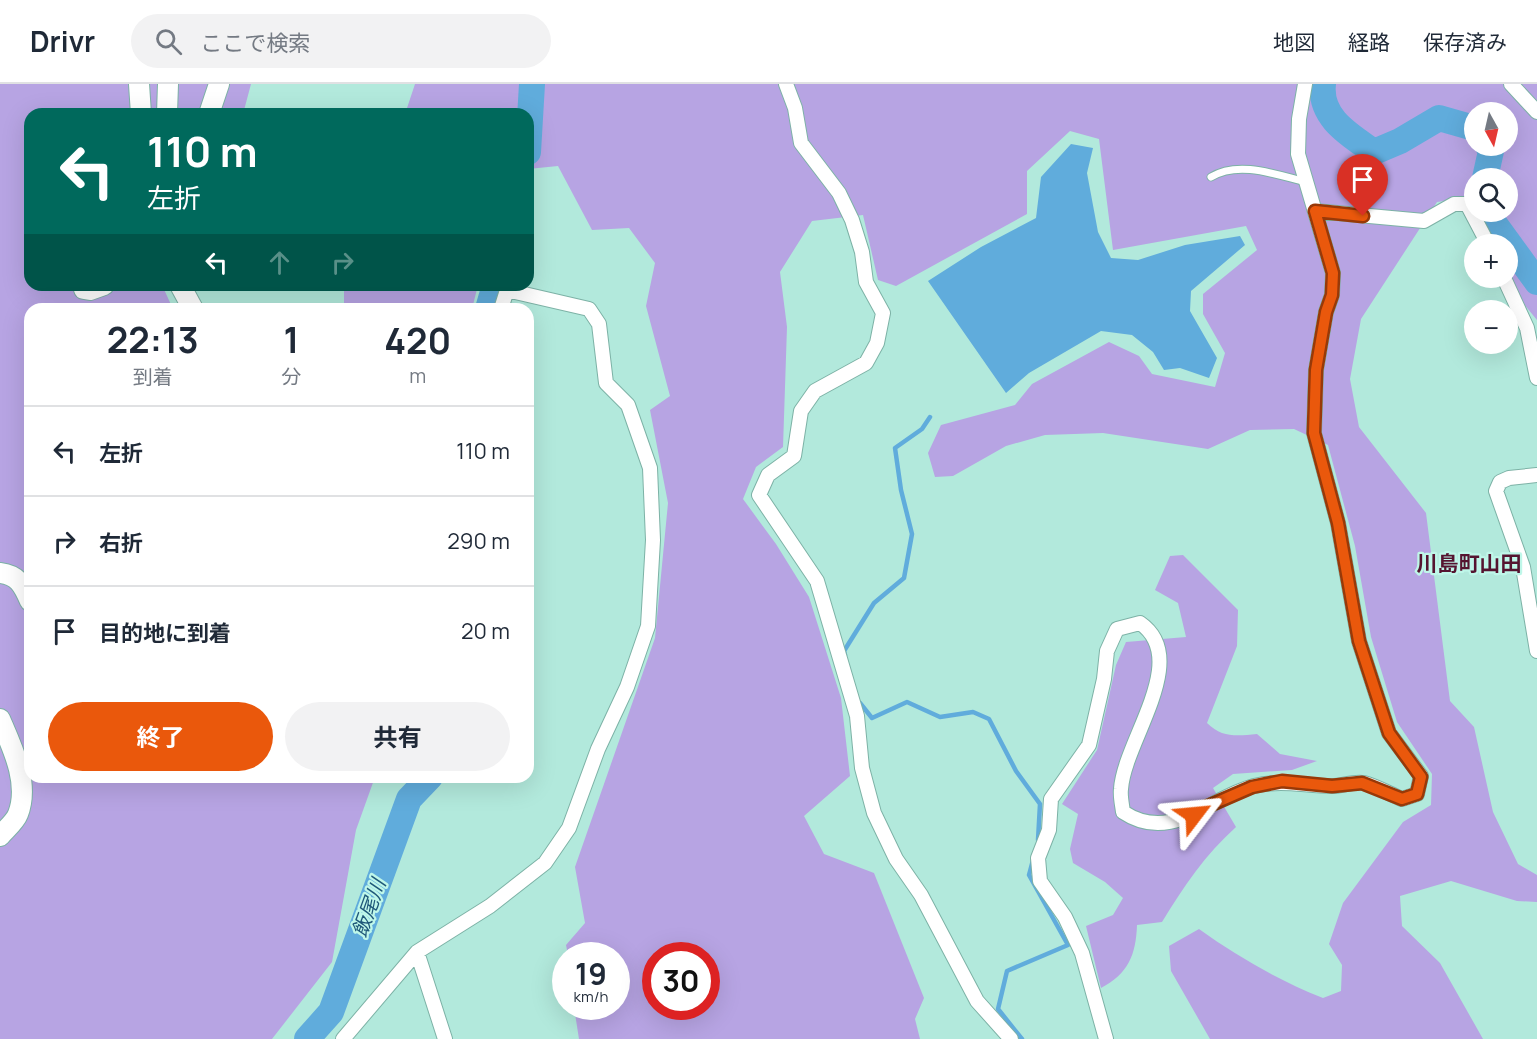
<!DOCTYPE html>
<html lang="ja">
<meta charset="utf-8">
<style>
body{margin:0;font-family:Manrope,"Noto Sans JP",sans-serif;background:#f2f2f3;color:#1f2937;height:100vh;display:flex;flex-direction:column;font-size:22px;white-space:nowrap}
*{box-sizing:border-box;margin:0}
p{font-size:20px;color:#747a83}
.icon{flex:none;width:33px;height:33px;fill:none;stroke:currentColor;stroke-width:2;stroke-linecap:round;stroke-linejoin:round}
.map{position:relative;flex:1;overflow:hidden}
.side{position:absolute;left:24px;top:219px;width:510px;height:480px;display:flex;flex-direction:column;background:#fff;border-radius:18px;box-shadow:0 6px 24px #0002}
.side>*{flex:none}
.guide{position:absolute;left:24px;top:24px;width:510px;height:183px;border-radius:18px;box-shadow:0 6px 24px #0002;background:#00695c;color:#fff;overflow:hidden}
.needle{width:39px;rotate:172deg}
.fabs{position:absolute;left:1464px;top:18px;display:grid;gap:12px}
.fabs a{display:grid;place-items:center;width:54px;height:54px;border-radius:50%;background:#fff;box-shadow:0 6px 24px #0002;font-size:30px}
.speed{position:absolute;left:552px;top:858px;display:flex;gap:12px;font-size:30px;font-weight:700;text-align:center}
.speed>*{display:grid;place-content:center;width:78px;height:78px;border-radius:50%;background:#fff;box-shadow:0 6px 24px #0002;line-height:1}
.speed small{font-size:15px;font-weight:400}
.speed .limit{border:9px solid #d22;background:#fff;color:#111}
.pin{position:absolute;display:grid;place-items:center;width:51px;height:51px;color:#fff;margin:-62px -26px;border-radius:50% 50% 50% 0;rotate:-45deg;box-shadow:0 0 6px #0007}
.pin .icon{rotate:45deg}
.me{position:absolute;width:66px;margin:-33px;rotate:61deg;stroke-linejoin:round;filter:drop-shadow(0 0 4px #0008)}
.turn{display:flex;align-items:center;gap:21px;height:126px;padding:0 24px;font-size:27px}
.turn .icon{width:78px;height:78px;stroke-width:2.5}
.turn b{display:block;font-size:42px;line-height:51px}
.lanes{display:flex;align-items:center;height:57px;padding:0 24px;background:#0003;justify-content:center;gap:30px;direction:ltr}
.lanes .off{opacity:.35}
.eta{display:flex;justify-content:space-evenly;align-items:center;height:102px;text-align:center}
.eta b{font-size:36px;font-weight:700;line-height:42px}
.action{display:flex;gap:12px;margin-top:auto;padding:12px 24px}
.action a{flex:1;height:69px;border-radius:36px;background:#ea580c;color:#fff;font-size:24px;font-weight:700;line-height:69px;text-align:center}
.action a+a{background:#f2f2f3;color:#1f2937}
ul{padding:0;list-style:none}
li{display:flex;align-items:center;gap:18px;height:90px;padding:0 24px;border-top:2px solid #e0e1e3}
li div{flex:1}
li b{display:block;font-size:22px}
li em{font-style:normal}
header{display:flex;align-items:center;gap:36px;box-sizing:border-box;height:84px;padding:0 30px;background:#fff;border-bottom:2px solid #e0e1e3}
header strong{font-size:28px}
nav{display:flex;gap:33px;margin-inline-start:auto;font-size:21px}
.search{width:420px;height:54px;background:#f2f2f3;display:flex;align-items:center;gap:15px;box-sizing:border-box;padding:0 21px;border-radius:33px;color:#747a83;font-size:22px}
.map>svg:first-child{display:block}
.green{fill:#b7a4e3;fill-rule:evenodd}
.water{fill:#60acdc}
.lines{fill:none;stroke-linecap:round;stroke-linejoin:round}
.stream{stroke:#60acdc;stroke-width:4.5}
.river{stroke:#60acdc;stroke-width:26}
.service-casing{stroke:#7db2a6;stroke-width:9}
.minor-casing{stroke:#7db2a6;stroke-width:16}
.secondary-casing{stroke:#7db2a6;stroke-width:22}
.service{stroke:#fff;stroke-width:7}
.minor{stroke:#fff;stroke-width:14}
.secondary{stroke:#fff;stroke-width:20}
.route-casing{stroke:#983908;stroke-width:15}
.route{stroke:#ea580c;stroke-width:10}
.labels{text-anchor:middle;stroke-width:4.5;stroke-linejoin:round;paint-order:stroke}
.water-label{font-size:20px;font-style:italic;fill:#1f5879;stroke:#bff7e9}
.quarter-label{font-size:21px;font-weight:bold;fill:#551430;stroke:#bff7e9}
</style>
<header>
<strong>Drivr</strong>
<div class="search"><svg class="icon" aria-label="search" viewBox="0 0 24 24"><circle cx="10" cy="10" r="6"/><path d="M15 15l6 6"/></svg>ここで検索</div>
<nav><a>地図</a><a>経路</a><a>保存済み</a></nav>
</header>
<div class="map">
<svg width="1537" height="955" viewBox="0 0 1537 955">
<rect width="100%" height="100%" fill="#b2e9dc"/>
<!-- green -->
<path class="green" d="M0 0H251L243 30H30V201H162L173 225H30V693H375L356 746 332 878 272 955H0Z
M415 0H1537V236L1504 196 1508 194V160H1493L1482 128H1508V94H1474V113L1437 118 1361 235 1350 295 1359 343 1426 429 1450 617 1474 643 1493 728 1518 780 1537 791V818L1517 817 1451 797 1400 812 1402 842 1440 879 1483 955H1210L1171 887 1169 862 1199 845C1238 873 1278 896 1323 914L1341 907 1342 881 1329 860 1343 819 1403 738 1431 721 1432 690 1397 638 1371 553 1355 462 1328 361 1294 345 1250 346 1208 365 1103 349 1045 351 1006 362 953 392 935 393 928 369 941 341 1015 321 1032 300 1109 258 1139 272 1152 290 1215 303 1225 269 1203 230V210L1257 166 1246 142 1113 166 1099 55 1070 47 1027 87V130L896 202 878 196 863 131 812 137 780 188 787 243 783 363 756 383 743 415 776 460 809 513 841 614 850 692 804 732 824 770 874 789 924 914 915 935 920 955H579L574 923 616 922V872L568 871 566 861 585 839 575 783 655 554 668 419 650 326 670 312 646 222 655 179 629 144 592 146 558 82 528 85V30H405ZM1474 28H1508V62H1474ZM656 872H706V922H656Z
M344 201H478L472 225H344Z
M1183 471 1238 526 1237 562 1207 639C1222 654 1237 652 1257 650L1280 670 1317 677 1292 686 1233 690 1213 704 1236 743C1205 771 1184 802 1162 838L1137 841C1136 871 1128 890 1101 904L1086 842 1113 831 1123 814 1105 798 1073 779 1070 765 1078 730 1062 720 1097 666 1116 581 1126 558 1186 553 1178 519 1155 506 1170 472Z"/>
<!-- water -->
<path class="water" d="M1071 60 1093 64 1087 89 1098 148 1111 174 1138 176 1185 161 1240 152 1245 161 1191 207 1190 227 1217 274 1209 294 1180 284 1164 286 1153 268 1132 251 1101 247 1029 289 1006 309 928 197 981 163 1036 134 1041 93Z"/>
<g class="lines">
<!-- stream -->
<path class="stream" d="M845 571 844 567 874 519 904 494 912 450 901 406 895 364 922 345 930 333
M860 619 872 634 907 618 940 633 973 628 989 635 1016 687 1040 720 1038 756
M1022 955 998 925 1007 887 1068 861 1029 791 1033 776"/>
<!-- river -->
<path class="river" d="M1323 0C1319 34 1350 51 1374 68L1400 57 1439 34 1474 44
M528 68 532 0
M1485 94 1491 67 1488 62
M1486 128 1537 198
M488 225 495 201
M307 955 331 928 409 715 430 693"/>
<defs>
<path id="service" d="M1211 93C1239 76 1277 91 1306 98"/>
<path id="minor" d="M786 0 795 24 801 59 839 109 852 136 862 168 866 198 883 229 877 259 866 279 815 307 801 327 794 372 768 391 759 411 817 497 857 632 862 684 874 729 896 775 921 811 977 917 1011 955
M1511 0 1537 28
M1315 127 1424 137 1454 120H1467L1488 160
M1504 194 1527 244 1537 294
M1537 391 1509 394 1500 398 1496 407 1523 483 1537 567
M417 868 445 955
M343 955 417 868 490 822 545 779 569 744 598 665 627 603 648 542 653 456 650 384 628 321 606 299 599 240 589 225 507 206 501 225
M1106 955 1082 869 1065 833 1040 797 1038 774 1049 746 1051 715 1089 661 1104 595 1107 567 1117 545 1140 539C1192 575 1124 657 1121 705 1120 712 1122 720 1123 728 1171 760 1209 714 1254 702 1283 695 1304 702 1332 702 1342 702 1354 697 1364 699 1376 702 1390 710 1402 715L1417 710 1421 692 1389 649 1359 557 1338 439 1314 349 1316 286 1326 228 1332 211 1333 189 1298 70 1299 35 1305 0"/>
<path id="secondary" d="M139 0 141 30
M167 30 168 0
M209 30 219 0
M83 201 84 205 90 206 104 201
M180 201 193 225
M0 489C18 491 23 501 30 517
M0 635C12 663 30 699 18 730 15 738 5 746 0 752"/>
</defs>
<!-- service casing -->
<use href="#service" class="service-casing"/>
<!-- minor casing -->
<use href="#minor" class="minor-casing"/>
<!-- secondary casing -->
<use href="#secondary" class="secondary-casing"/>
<!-- service -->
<use href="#service" class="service"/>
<!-- minor -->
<use href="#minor" class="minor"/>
<!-- secondary -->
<use href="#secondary" class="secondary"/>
</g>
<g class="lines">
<defs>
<path id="route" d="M1194 731 1206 723 1252 703 1282 697 1332 702 1362 699 1402 715 1417 710 1421 693 1389 649 1359 557 1338 439 1314 349 1316 286 1326 228 1332 211 1333 189 1315 127 1363 132"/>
</defs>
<!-- route casing -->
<use href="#route" class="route-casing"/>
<!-- route -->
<use href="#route" class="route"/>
</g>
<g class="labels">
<!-- water labels -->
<g class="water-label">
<text transform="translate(369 824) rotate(-70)" y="7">飯尾川</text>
</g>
<!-- quarter labels -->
<g class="quarter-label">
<text x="1469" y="487">川島町山田</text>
</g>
</g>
</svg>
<div class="fabs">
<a><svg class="needle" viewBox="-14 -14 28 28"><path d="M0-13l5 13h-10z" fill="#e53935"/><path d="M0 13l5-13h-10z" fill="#747a83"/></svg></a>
<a><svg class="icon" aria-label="search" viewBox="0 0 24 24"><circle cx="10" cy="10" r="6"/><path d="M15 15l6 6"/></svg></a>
<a>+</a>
<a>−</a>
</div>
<div class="speed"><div>19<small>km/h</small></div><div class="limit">30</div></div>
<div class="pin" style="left:1363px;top:132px;background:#d93025"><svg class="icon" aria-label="arrive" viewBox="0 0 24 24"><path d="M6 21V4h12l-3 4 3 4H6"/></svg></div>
<svg class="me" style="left:1194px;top:731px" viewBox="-20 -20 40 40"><path d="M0-17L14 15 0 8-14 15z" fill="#ea580c" stroke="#fff" stroke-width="4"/></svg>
<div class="guide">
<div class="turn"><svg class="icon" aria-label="left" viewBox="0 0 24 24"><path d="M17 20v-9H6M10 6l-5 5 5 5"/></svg><div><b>110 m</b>左折</div></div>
<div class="lanes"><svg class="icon" aria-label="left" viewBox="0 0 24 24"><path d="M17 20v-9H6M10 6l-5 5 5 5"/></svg><svg class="icon off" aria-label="ahead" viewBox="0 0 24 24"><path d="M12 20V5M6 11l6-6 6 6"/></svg><svg class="icon off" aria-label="right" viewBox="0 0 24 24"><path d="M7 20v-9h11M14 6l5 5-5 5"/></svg></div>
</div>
<section class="side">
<div class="eta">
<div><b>22:13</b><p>到着</p></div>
<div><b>1</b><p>分</p></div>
<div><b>420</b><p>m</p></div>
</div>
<ul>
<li><svg class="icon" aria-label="left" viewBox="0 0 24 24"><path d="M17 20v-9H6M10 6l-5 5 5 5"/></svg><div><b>左折</b></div><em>110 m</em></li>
<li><svg class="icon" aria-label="right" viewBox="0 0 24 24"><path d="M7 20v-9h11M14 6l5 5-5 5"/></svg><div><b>右折</b></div><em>290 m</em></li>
<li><svg class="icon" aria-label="arrive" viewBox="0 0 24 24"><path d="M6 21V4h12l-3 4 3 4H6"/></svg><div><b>目的地に到着</b></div><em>20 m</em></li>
</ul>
<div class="action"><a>終了</a><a>共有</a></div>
</section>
</div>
